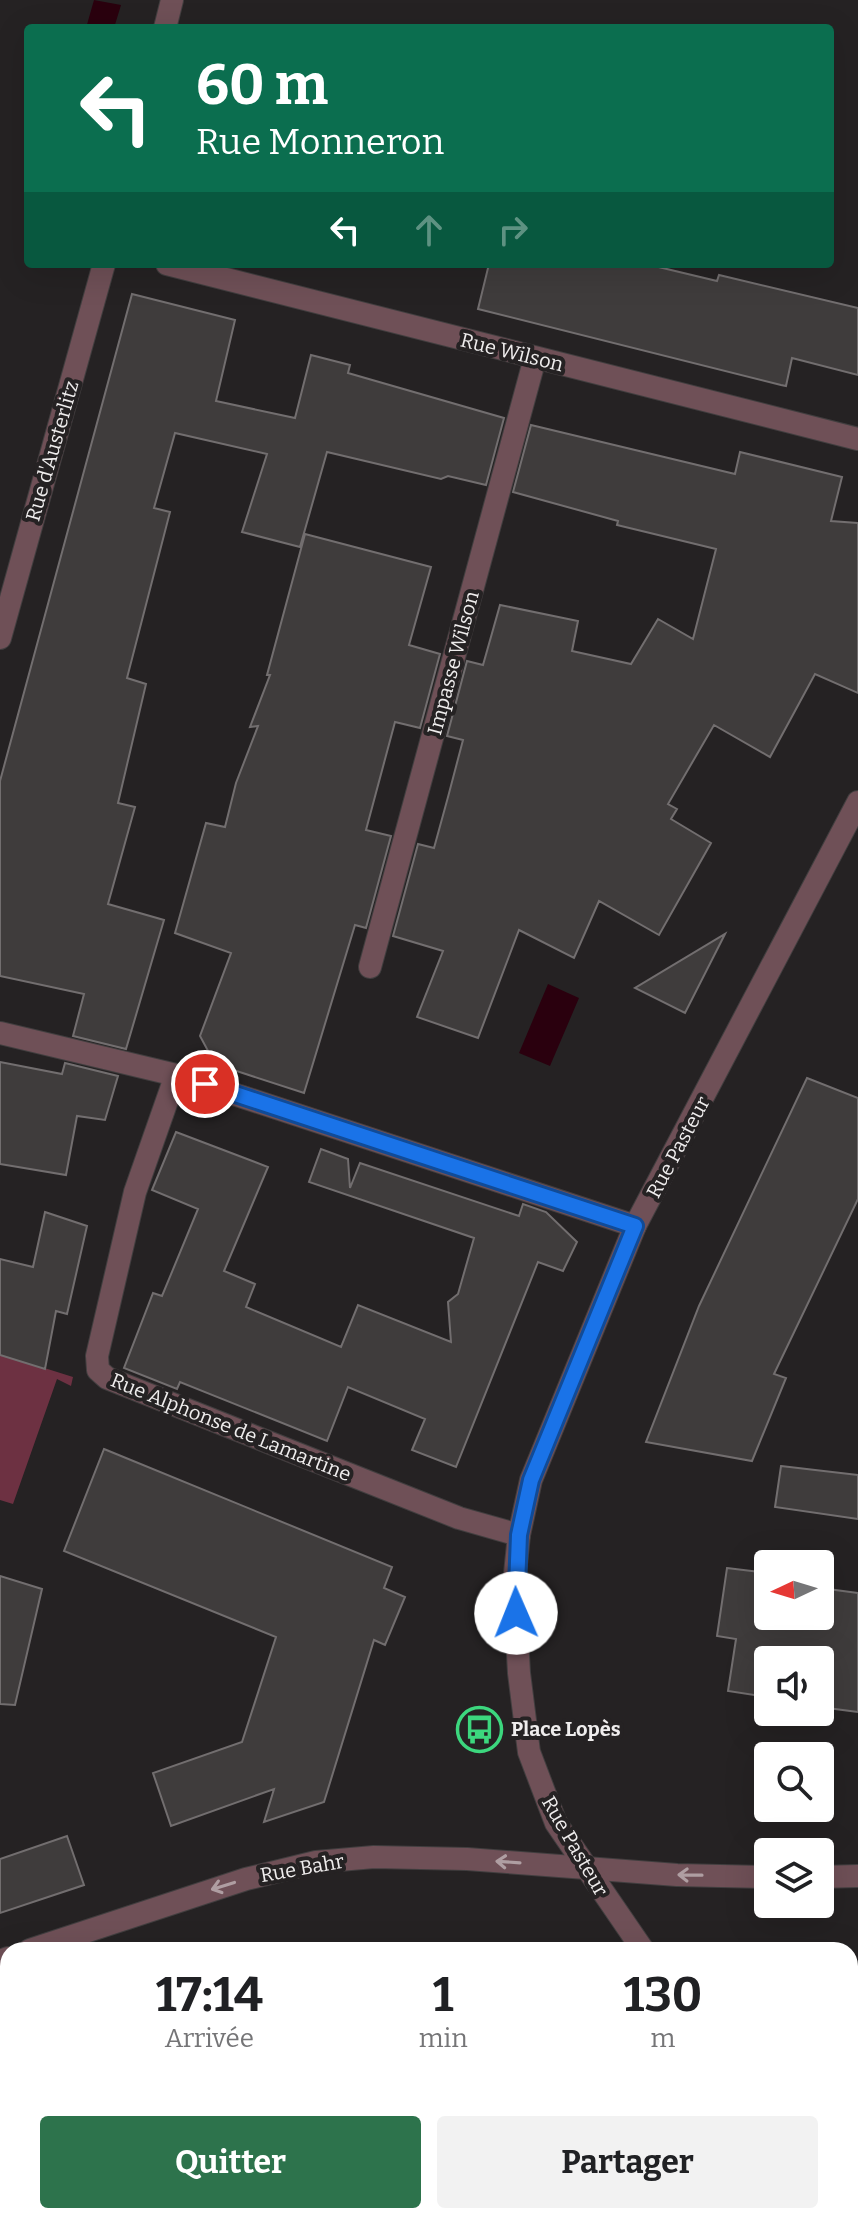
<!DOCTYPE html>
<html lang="fr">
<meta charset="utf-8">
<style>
body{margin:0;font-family:Bitter,serif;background:#f2f2f2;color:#202124;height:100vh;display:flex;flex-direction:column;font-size:30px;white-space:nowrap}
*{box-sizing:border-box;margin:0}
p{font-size:26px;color:#757577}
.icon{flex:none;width:44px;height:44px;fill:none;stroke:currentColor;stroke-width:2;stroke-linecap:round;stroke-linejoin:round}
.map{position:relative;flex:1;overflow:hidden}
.details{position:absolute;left:0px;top:1942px;width:858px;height:282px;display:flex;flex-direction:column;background:#fff;border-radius:24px 24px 0 0;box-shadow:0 8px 32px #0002}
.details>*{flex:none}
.top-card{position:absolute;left:24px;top:24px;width:810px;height:244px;border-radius:8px;box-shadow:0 8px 32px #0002;background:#0b6e4f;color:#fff;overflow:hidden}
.needle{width:52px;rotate:266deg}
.tools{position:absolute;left:754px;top:1550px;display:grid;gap:16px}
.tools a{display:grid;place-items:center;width:80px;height:80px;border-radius:8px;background:#fff;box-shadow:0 8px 32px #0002;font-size:40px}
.pin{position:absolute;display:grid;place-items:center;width:68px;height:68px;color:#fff;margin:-34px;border:4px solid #fff;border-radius:50%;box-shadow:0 2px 8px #0007}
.me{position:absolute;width:88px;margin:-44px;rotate:359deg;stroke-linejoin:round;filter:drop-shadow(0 0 6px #0008)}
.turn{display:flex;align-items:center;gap:28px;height:168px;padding:0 40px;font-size:36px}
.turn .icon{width:104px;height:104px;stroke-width:2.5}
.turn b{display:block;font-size:56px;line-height:68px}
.lanes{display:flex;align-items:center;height:76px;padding:0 40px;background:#0003;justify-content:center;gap:40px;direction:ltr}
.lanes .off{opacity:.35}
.eta{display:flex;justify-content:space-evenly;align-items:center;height:136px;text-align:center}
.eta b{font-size:48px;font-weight:700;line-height:56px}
.primary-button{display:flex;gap:16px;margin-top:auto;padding:16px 40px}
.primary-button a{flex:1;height:92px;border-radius:8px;background:#2d734c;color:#fff;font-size:32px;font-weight:700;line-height:92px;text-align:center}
.primary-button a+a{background:#f2f2f2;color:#202124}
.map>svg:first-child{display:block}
.green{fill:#6d3142}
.water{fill:#2a000e}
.building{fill:#3f3c3c;stroke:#726e6f;stroke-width:2}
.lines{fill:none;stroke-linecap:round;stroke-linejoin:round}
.minor-casing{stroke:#413e3f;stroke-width:24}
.tertiary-casing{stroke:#413e3f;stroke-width:24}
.path{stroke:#817f7f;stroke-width:5;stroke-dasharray:2 6;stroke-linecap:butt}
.minor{stroke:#6f5057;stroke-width:22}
.tertiary{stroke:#6f5057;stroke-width:22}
.oneway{stroke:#af9ea2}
.route-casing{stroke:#114b97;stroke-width:20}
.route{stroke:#1a73e8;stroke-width:14}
.labels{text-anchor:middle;stroke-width:8;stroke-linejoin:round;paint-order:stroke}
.street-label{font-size:20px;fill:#efeded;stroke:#252223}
.poi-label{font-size:20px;font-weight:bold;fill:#efeded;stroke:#252223;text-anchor:start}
</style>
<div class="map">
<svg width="858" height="2223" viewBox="0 0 858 2223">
<rect width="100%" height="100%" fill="#252223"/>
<!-- green -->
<path class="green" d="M0 1354 73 1377 71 1386 57 1379 13 1504 0 1500Z
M581 2216H751L754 2223H568Z"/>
<!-- water -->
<path class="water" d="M94 0 121 5 114 28H86Z
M548 984 579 998 550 1066 519 1053Z"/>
<!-- building -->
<path class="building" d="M489 264H646L717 281 719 275 858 308V375L792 358 786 386 781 385 478 309Z
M132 294 235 320 216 401 295 418 311 355 350 365 348 373 504 418 486 485 448 476 441 479 327 452 300 547 242 532 267 454 175 433 154 508 170 512 127 678 146 684 118 803 135 807 108 904 164 920 126 1049 73 1036 84 994 0 976V781Z
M531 425 735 474 740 452 842 477 831 521 858 523V693L815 674 770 757 714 725 668 804 677 809 671 819 711 843 659 935 599 901 574 958 519 930 478 1038 417 1017 443 951 393 936 418 844 434 848 448 797 463 740 447 736 467 661 483 665 500 605 578 621 572 651 631 664 658 619 693 639 716 549 617 525 618 521 513 492Z
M305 534 431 567 409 645 440 654 420 728 395 722 366 830 391 836 366 928 355 925 304 1093 215 1064 200 1036 231 953 175 933 206 823 225 827 236 783 258 726 250 727 270 675H267Z
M725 934 685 1013 635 988Z
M0 1062 62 1074 65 1063 118 1076 105 1120 77 1116 66 1175 0 1164Z
M807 1078 858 1098V1199L774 1374 786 1378 752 1461 646 1442 699 1306Z
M176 1132 268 1167 224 1271 255 1284 246 1307 341 1347 358 1305 451 1342 448 1302 458 1294 474 1238 309 1182 321 1149 348 1159 350 1188 360 1163 519 1216 523 1204 546 1212 577 1242 563 1271 538 1262 456 1467 412 1450 425 1419 348 1387 327 1441 180 1382 177 1389 124 1368 153 1293 162 1296 198 1209 152 1190Z
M45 1212 87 1226 67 1314 56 1311 45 1369 0 1355V1259L33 1267Z
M104 1449 392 1567 384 1588 405 1597 385 1645 374 1640 324 1802 264 1822 274 1789 171 1826 153 1773 242 1742 276 1637 64 1551Z
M781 1466 858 1475V1519L775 1507Z
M727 1568 768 1573V1616H820V1588L858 1593V1712L820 1707V1660H768V1697L728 1691 736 1639 717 1636Z
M0 1576 42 1589 15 1705 0 1704Z
M67 1836 84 1885 0 1913V1859Z"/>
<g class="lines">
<defs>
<path id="minor" d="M165 28 172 0
M167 264 858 439
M0 638 104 264
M370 967 535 358
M0 1033 176 1075 635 1226
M176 1075 135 1192 97 1356 98 1370 107 1378 459 1518 519 1535
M586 1868 677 1875 768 1877
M820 1877 858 1876"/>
<path id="tertiary" d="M30 1950 246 1879 316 1862 374 1857 467 1859 586 1868
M643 1950 556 1823 529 1752 519 1673 514 1583 519 1535 531 1480 635 1226 858 802
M0 1961 8 1958
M808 2216 811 2223"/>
</defs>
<!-- minor casing -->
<use href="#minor" class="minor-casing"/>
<!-- tertiary casing -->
<use href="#tertiary" class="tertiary-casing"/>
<!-- path -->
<path class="path" d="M662 2223 672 2216"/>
<!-- minor -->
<use href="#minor" class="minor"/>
<!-- tertiary -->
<use href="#tertiary" class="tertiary"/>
</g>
<!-- one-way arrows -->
<defs><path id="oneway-shaft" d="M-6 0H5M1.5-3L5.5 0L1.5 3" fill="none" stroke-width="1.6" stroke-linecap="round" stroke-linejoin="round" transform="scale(2)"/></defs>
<g class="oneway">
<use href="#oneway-shaft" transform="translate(508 1862) rotate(-176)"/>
<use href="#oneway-shaft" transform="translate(690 1875) rotate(-179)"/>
<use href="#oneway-shaft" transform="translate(223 1886) rotate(163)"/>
</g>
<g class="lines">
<defs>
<path id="route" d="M205 1084 635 1226 531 1480 519 1535 516 1613"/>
</defs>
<!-- route casing -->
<use href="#route" class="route-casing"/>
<!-- route -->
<use href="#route" class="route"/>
</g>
<!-- icons -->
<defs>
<symbol id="bus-ring" viewBox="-11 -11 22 22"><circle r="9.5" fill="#252223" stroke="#3cd77e" stroke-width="1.5"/><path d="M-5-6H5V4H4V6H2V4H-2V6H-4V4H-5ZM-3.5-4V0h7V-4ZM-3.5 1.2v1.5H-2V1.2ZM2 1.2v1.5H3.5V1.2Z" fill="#3cd77e"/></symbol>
</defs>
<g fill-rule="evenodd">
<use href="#bus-ring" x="454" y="1704" width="51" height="51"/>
</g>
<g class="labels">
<!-- street labels -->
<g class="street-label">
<text transform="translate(512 352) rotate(14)" y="7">Rue Wilson</text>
<text transform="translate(52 451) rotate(-74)" y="7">Rue d'Austerlitz</text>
<text transform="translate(453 663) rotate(-75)" y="7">Impasse Wilson</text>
<text transform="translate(678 1147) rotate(-62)" y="7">Rue Pasteur</text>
<text transform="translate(231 1427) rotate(22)" y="7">Rue Alphonse de Lamartine</text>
<text transform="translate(575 1846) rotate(60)" y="7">Rue Pasteur</text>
<text transform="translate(302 1868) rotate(-10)" y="7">Rue Bahr</text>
</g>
<!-- poi labels -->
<g class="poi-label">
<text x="511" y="1736">Place Lopès</text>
</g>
</g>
</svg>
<div class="tools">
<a><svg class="needle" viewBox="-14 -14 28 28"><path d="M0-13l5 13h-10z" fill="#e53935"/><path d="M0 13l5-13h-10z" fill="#757577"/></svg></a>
<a><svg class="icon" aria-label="sound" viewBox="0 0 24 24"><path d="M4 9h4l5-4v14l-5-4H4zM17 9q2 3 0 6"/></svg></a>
<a><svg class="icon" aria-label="search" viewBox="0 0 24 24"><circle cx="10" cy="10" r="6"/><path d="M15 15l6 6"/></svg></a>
<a><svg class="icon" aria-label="layers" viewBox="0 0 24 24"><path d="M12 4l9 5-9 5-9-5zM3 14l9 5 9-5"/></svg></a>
</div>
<div class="pin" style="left:205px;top:1084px;background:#d93025"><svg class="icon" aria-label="arrive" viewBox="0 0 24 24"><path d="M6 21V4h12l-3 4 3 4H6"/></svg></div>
<svg class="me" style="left:516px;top:1613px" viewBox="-20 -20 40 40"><circle r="19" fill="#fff"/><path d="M0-13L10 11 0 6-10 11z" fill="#1a73e8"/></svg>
<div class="top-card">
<div class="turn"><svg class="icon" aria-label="left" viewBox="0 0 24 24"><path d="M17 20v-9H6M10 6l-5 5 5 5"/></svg><div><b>60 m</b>Rue Monneron</div></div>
<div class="lanes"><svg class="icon" aria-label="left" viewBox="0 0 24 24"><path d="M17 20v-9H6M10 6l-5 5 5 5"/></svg><svg class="icon off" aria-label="ahead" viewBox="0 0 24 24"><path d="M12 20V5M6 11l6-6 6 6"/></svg><svg class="icon off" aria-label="right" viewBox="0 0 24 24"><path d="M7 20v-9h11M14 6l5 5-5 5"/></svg></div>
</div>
<section class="details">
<div class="eta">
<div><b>17:14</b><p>Arrivée</p></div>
<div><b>1</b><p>min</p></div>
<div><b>130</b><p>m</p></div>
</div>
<div class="primary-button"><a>Quitter</a><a>Partager</a></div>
</section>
</div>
